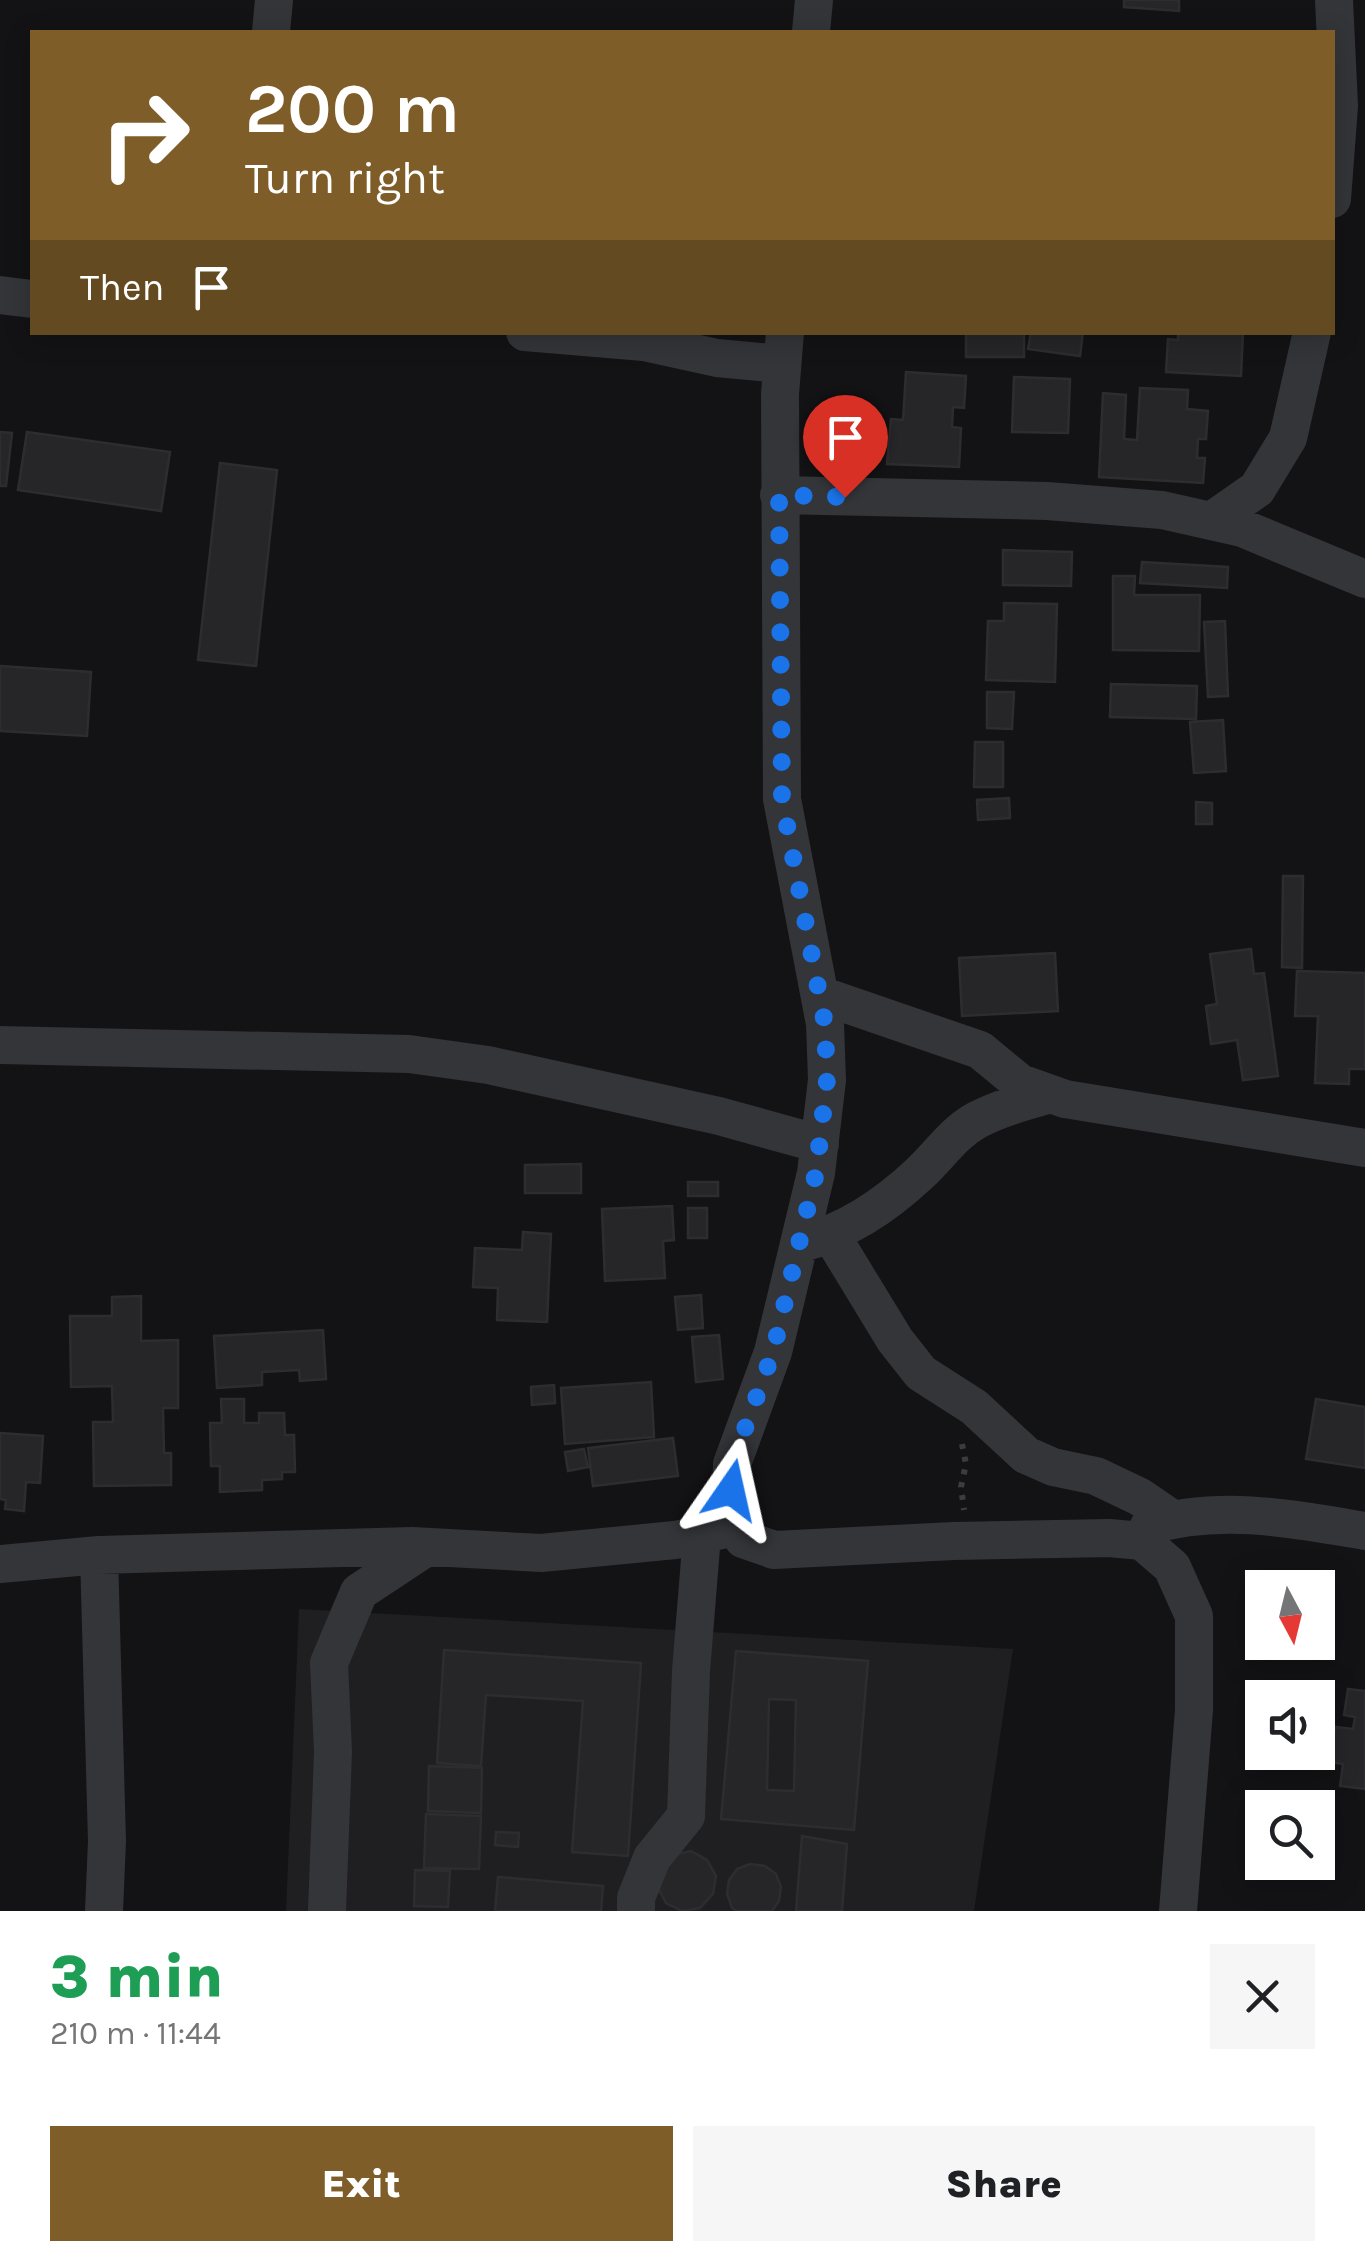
<!DOCTYPE html>
<meta charset="utf-8">
<style>
body{margin:0;font-family:Karla,sans-serif;background:#f6f6f6;color:#202124;height:100vh;display:flex;flex-direction:column;font-size:38px;white-space:nowrap}
*{box-sizing:border-box;margin:0}
p{font-size:32px;color:#757577}
.icon{flex:none;width:55px;height:55px;fill:none;stroke:currentColor;stroke-width:2;stroke-linecap:round;stroke-linejoin:round}
.map{position:relative;height:1911px;overflow:hidden}
.panel{display:flex;flex-direction:column;background:#fff;flex:1}
.panel>*{flex:none}
.banner{position:absolute;left:30px;top:30px;width:1305px;height:305px;border-radius:0px;box-shadow:0 5px 25px #0003;background:#7e5d29;color:#fff;overflow:hidden}
.needle{width:65px;rotate:173deg}
.tools{position:absolute;left:1245px;top:1570px;display:grid;gap:20px}
.tools a{display:grid;place-items:center;width:90px;height:90px;border-radius:0px;background:#fff;box-shadow:0 5px 25px #0003;font-size:50px}
.pin{position:absolute;display:grid;place-items:center;width:85px;height:85px;color:#fff;margin:-102px -42px;border-radius:50% 50% 50% 0;rotate:-45deg;box-shadow:0 0 10px #0007}
.pin .icon{rotate:45deg}
.me{position:absolute;width:110px;margin:-55px;rotate:11deg;stroke-linejoin:round;filter:drop-shadow(0 0 8px #0008)}
.turn{display:flex;align-items:center;gap:35px;height:210px;padding:0 50px;font-size:45px}
.turn .icon{width:130px;height:130px;stroke-width:2.5}
.turn b{display:block;font-size:70px;line-height:85px}
.then{display:flex;align-items:center;height:95px;padding:0 50px;background:#0003;gap:20px;font-size:38px}
.round{display:grid;place-items:center;flex:none;width:105px;height:105px;border-radius:0px;background:#f6f6f6}
.summary{display:flex;align-items:center;justify-content:space-between;height:170px;padding:0 50px}
h1{font-size:60px;font-weight:800;line-height:75px;color:#1e9e55}
.cta{display:flex;gap:20px;margin-top:auto;padding:20px 50px}
.cta a{flex:1;height:115px;border-radius:0px;background:#7e5d29;color:#fff;font-size:40px;font-weight:800;line-height:115px;text-align:center}
.cta a+a{background:#f6f6f6;color:#202124}
.map>svg:first-child{display:block}
.built{fill:#1f1f21}
.building{fill:#262629;stroke:#2d2d31;stroke-width:2.5;fill-rule:evenodd}
.lines{fill:none;stroke-linecap:round;stroke-linejoin:round}
.path{stroke:#3a3c40;stroke-width:6;stroke-dasharray:5 8;stroke-linecap:butt}
.minor{stroke:#343539;stroke-width:38}
.route{stroke:#1a73e8;stroke-width:18;stroke-dasharray:0 32.4}
</style>
<div class="map">
<svg width="1365" height="1911" viewBox="0 0 1365 1911">
<rect width="100%" height="100%" fill="#131315"/>
<!-- built -->
<path class="built" d="M299 1609 1013 1649 974 1911H286Z"/>
<!-- building -->
<path class="building" d="M1124 0H1179V11L1124 7Z
M966 332H1024V357H966Z
M1031 332H1083L1080 356 1028 349Z
M1178 332H1243L1241 376 1166 372 1168 339 1178 340Z
M906 372 966 376 964 408 953 407 952 427 961 428 959 467 887 464 891 419 903 420Z
M1014 377 1070 379 1068 433 1012 432Z
M1140 388 1188 390 1187 409 1208 411 1206 439H1198L1197 458H1205L1203 483 1099 477 1103 393 1126 395 1124 439 1137 440Z
M0 432 12 433 6 486H0Z
M27 432 170 452 161 511 18 490Z
M220 463 277 470 256 666 198 660Z
M1003 550 1072 552 1071 586 1003 585Z
M1142 562 1228 567 1227 588 1140 583Z
M1113 576H1135L1134 595H1200L1199 651 1113 650Z
M1004 603 1057 604 1055 682 986 680 988 621H1004Z
M1225 621 1228 696 1208 697 1204 622Z
M0 666 91 672 87 736 0 731Z
M1111 684 1197 686 1196 719 1110 717Z
M987 692H1014L1012 729 987 728Z
M1223 720 1226 771 1194 773 1190 722Z
M975 742H1003V787H974Z
M1009 798 1010 818 978 820 977 800Z
M1196 802 1212 803V824H1196Z
M1283 876H1303L1302 968 1282 967Z
M1251 949 1254 974 1264 973 1278 1076 1243 1080 1237 1040 1211 1044 1206 1006 1217 1004 1210 954Z
M1055 953 1058 1011 962 1016 959 958Z
M1297 971 1365 973V1069H1349V1084L1315 1083 1318 1016H1295Z
M581 1164V1193H525V1165Z
M688 1182H718V1196H688Z
M672 1206 674 1240 663 1241 665 1278 605 1281 602 1209Z
M688 1208H707V1238H688Z
M523 1232 551 1234 547 1322 497 1320 498 1288 473 1287 475 1248 522 1250Z
M701 1295 703 1328 678 1330 675 1297Z
M141 1296V1341L178 1340V1408H163L164 1453H171V1485L94 1486 93 1422H113L112 1386 71 1387 70 1316H112V1297Z
M323 1330 326 1379 300 1381 299 1370 262 1372V1385L217 1388 214 1336Z
M719 1335 723 1379 696 1382 692 1337Z
M651 1382 654 1437 565 1444 561 1388Z
M554 1385 555 1403 532 1405 531 1387Z
M221 1399H244V1423H259V1413H284L285 1435H294L295 1472H282V1479L262 1480V1490L220 1492V1466H211L210 1423H222Z
M1316 1399 1365 1407V1468L1306 1459Z
M0 1433 43 1436 40 1483 26 1482 24 1511 5 1509 6 1500 0 1499Z
M673 1438 678 1476 593 1486 588 1448Z
M584 1449 588 1467 568 1471 565 1452Z
M444 1650 641 1663 628 1856 572 1852 583 1701 486 1695 481 1766 437 1763Z
M736 1651 868 1661 854 1830 721 1819ZM769 1699 796 1700 794 1791 767 1790Z
M1348 1689 1365 1691V1789L1340 1786 1343 1764 1330 1762 1335 1727 1353 1729 1355 1717 1344 1715Z
M429 1766 482 1768 481 1813 428 1811Z
M426 1814 481 1816 479 1869 424 1868Z
M496 1832 519 1833 518 1847 495 1845Z
M802 1836 847 1844 842 1911H796Z
M691 1851 707 1860 716 1876 713 1894 700 1908 682 1911 666 1903 657 1886 672 1855Z
M750 1864 765 1866 776 1874 781 1887 779 1901 772 1911H737L732 1908 727 1894 729 1880 737 1869Z
M415 1870 450 1871 448 1907 414 1906Z
M498 1877 603 1886 601 1911H495Z"/>
<g class="lines">
<!-- path -->
<path class="path" d="M962 1444 966 1464 961 1487 964 1510"/>
<!-- minor -->
<path class="minor" d="M271 32 274 0
M811 32 814 0
M1332 199 1339 106 1334 0
M0 295 32 299
M525 332 644 342 717 358 782 364
M785 332 780 394 782 799 825 1024 827 1080 816 1173 773 1352 732 1464 730 1516 743 1539 774 1550 954 1541 1109 1538 1142 1541 1172 1567 1194 1616V1710L1178 1911
M779 495 1047 501 1162 510 1242 528 1365 579
M1211 521 1257 489 1288 438 1312 332
M820 995 980 1050 1020 1083 1065 1099 1365 1148
M0 1045 409 1054 488 1065 597 1089 719 1116 820 1144
M831 1235 895 1340 921 1373 974 1407 1026 1455 1053 1467 1096 1476 1140 1497 1172 1519
M806 1242C849 1230 887 1204 919 1174 939 1156 953 1133 977 1120 1000 1108 1026 1101 1051 1094
M1149 1526C1219 1504 1295 1519 1365 1531
M99 1555 107 1841 104 1911
M0 1564 99 1555 412 1546 541 1553 675 1540 736 1527
M327 1911 333 1752 329 1663 359 1592 427 1547
M636 1911V1898L652 1858 686 1816 691 1671 702 1535"/>
</g>
<g class="lines">
<!-- route -->
<path class="route" d="M731 1490 732 1464 773 1352 816 1173 827 1080 825 1024 782 799 779 495 845 497"/>
</g>
</svg>
<div class="tools">
<a><svg class="needle" viewBox="-14 -14 28 28"><path d="M0-13l5 13h-10z" fill="#e53935"/><path d="M0 13l5-13h-10z" fill="#757577"/></svg></a>
<a><svg class="icon" aria-label="sound" viewBox="0 0 24 24"><path d="M4 9h4l5-4v14l-5-4H4zM17 9q2 3 0 6"/></svg></a>
<a><svg class="icon" aria-label="search" viewBox="0 0 24 24"><circle cx="10" cy="10" r="6"/><path d="M15 15l6 6"/></svg></a>
</div>
<div class="pin" style="left:845px;top:497px;background:#d93025"><svg class="icon" aria-label="arrive" viewBox="0 0 24 24"><path d="M6 21V4h12l-3 4 3 4H6"/></svg></div>
<svg class="me" style="left:731px;top:1490px" viewBox="-20 -20 40 40"><path d="M0-17L14 15 0 8-14 15z" fill="#1a73e8" stroke="#fff" stroke-width="4"/></svg>
<div class="banner">
<div class="turn"><svg class="icon" aria-label="right" viewBox="0 0 24 24"><path d="M7 20v-9h11M14 6l5 5-5 5"/></svg><div><b>200 m</b>Turn right</div></div>
<div class="then">Then<svg class="icon" aria-label="arrive" viewBox="0 0 24 24"><path d="M6 21V4h12l-3 4 3 4H6"/></svg></div>
</div>
</div>
<section class="panel">
<div class="summary"><div><h1>3 min</h1><p>210 m · 11:44</p></div><a class="round"><svg class="icon" aria-label="close" viewBox="0 0 24 24"><path d="M6 6l12 12M18 6L6 18"/></svg></a></div>
<div class="cta"><a>Exit</a><a>Share</a></div>
</section>
